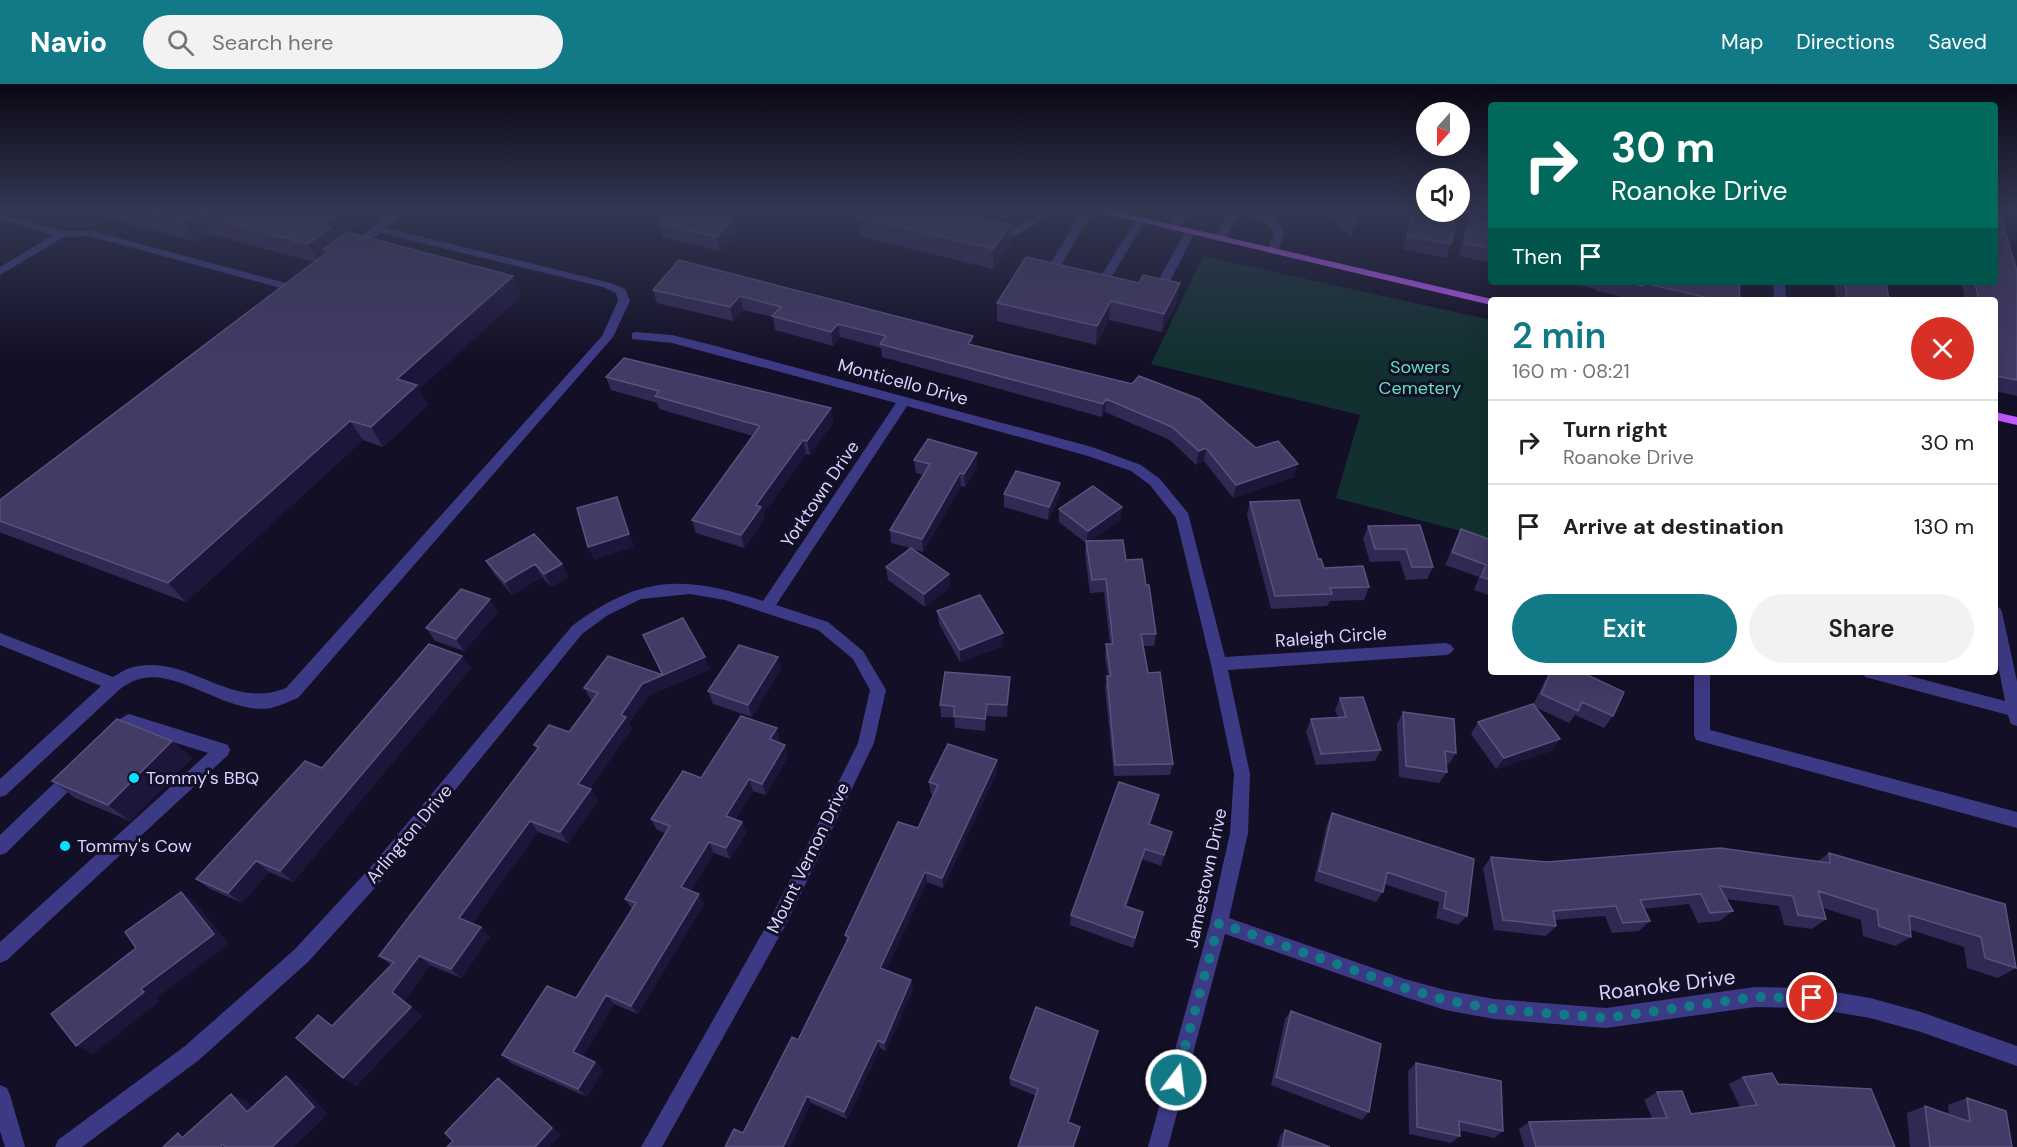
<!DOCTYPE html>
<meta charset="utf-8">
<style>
body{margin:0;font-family:"DM Sans",sans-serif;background:#f2f2f2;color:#202124;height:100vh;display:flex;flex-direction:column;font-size:22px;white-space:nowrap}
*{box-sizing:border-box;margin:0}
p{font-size:20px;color:#757577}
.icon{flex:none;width:33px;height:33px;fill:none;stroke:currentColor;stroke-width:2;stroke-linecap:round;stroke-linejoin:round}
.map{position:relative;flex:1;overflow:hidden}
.side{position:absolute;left:1488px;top:213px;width:510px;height:378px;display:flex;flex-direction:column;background:#fff;border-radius:6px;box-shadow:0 6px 24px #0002}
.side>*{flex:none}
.guide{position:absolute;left:1488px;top:18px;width:510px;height:183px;border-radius:6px;box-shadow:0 6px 24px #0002;background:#00695c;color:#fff;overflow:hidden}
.needle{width:39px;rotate:201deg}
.controls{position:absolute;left:1416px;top:18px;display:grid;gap:12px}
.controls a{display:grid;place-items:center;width:54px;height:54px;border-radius:50%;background:#fff;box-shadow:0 6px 24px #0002;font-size:30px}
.pin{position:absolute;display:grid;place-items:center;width:51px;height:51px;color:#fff;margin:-26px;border:3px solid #fff;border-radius:50%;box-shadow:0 2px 6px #0007}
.me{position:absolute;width:66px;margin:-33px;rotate:15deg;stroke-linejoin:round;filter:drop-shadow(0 0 4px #0008)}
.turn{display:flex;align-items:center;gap:21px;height:126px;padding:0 24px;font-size:27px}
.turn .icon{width:78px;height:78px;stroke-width:2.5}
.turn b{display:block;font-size:42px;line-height:51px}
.then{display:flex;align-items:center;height:57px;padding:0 24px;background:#0003;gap:12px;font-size:22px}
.round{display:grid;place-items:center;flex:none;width:63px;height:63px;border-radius:32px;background:#f2f2f2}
.summary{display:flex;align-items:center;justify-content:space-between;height:102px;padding:0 24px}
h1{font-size:36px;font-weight:600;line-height:45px;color:#127987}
.primary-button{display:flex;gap:12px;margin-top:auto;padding:12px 24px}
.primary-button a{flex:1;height:69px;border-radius:36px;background:#127987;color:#fff;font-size:24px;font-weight:600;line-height:69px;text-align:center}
.primary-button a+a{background:#f2f2f2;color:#202124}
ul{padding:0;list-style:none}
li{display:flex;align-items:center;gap:18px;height:84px;padding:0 24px;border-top:2px solid #e0e0e0}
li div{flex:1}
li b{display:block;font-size:22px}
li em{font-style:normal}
header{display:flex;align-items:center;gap:36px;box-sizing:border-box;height:84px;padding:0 30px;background:#127987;color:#fff}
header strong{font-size:28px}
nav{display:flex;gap:33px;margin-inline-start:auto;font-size:21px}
.search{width:420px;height:54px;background:#f2f2f2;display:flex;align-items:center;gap:15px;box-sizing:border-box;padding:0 21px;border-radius:33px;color:#757577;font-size:22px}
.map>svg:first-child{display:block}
.green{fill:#12302f}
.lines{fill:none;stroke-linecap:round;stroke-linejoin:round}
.minor{fill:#3d3a85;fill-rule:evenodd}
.major{fill:#c25bff;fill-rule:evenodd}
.wall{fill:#312854}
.shaded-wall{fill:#1d163a}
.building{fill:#433a66;stroke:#5a527e;stroke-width:1.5}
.route{stroke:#127987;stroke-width:10;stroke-dasharray:0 18}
.poi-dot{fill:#00e5ff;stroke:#130f26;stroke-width:2}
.labels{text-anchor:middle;stroke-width:6;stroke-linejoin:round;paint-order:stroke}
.park-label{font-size:18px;fill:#5fe0c0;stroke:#130f26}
.street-label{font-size:18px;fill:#d9d4ff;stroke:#130f26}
.poi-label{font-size:18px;fill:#d9d4ff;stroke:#130f26;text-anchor:start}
.near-street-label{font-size:21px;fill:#d9d4ff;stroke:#130f26}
</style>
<header>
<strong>Navio</strong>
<div class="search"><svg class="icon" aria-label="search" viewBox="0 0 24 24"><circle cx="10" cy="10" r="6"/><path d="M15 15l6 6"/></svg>Search here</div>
<nav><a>Map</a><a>Directions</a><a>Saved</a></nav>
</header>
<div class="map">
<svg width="2017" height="1063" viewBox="0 0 2017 1063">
<rect width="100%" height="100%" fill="#130f26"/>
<!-- green -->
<path class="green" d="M1203 172 1491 236V455L1336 414 1360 331 1151 280Z"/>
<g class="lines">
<!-- minor -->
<path class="minor" d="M396 126H408L386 144 611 199 625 205 630 217 613 253 298 614C289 617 280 622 271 624 227 632 177 581 136 596 130 598 125 602 120 605L6 711 0 713V695L101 602 0 561V549L113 593C120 589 127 584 134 583 189 570 230 627 286 604L602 252 618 217 616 209 603 203 380 149 354 168H346V164Z
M719 126H739L741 129 736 132Z
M1038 126H1049C1036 143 1005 164 985 148L990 145 1017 143Z
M1083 126H1094L1058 186 1066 190 1060 193 1047 190 1045 188Z
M1179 126H1190L1178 147H1170L1169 145Z
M1229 126C1253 126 1273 126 1284 150L1277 169H1269L1267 167 1274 150C1266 135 1254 132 1239 129L1224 157H1216L1215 155Z
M1477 126H1491V131L1478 128Z
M0 129 62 147H93L300 203 302 205 296 208 89 152 64 153 0 191V183L53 151 0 135Z
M1140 134 1145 137 1106 202 1088 199V195H1099L1135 137Z
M1190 145 1195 148 1170 197 1168 199H1160L1158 197 1185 148Z
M1773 198H1785L1786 216H1774Z
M636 248 672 251 712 261 1092 363 1141 381 1160 395 1188 429 1225 573 1446 559 1451 561 1454 565 1451 569 1446 571 1228 586 1250 690 1248 749 1229 834 1405 895 1445 906 1494 915 1606 924 1755 903 1812 904 1870 914 1921 928 2017 962V982L1921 948 1870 934 1812 924 1755 923 1606 944 1494 935 1445 926 1405 913 1225 850 1168 1063H1148L1210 839 1230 749 1234 690 1211 580 1176 434 1150 401 1131 387 1088 372 907 322 776 521 828 538 863 567 886 606 874 659 784 844 662 1063H641L772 832 858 659 870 606 853 575 818 546 725 516 690 510 641 515 608 531 582 550 381 797 309 877 199 976 82 1063H55L58 1056 185 962 295 865 369 785 572 542C641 491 683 491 763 517L896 319 672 259 632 255V249Z
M1995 522 2000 524 2002 528 2017 597V642L2011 640 2008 631 1865 593 1863 588H1895L2005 617 1995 566Z
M1694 588H1710V646L2017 728V744L1696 656 1694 651Z
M129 630 222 659 228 661 230 666 228 671 7 876 0 879V858L208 669 132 645C124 652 118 662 106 658L104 653C108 644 119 634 129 630Z
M76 682 82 684 84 689 82 694 6 769 0 771V751L70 684Z
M0 1001 7 1004 10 1011 25 1063H5L0 1047Z"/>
<!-- major -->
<path class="major" d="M1090 126H1111L1496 216H1491V221Z
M1995 328 2017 333V341L1995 336Z"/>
</g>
<!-- wall -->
<path class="wall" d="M81 126H375L376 129 350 149 521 212 419 305 428 321 383 363 363 356 186 518 2 449 0 448V416L314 178 210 150 197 158Z
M1324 126H1360L1351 153Z
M1413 130 1451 160 1446 174 1403 165Z
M857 132 1011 161 993 185 860 152Z
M1470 133 1491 137V179L1459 172 1465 146Z
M659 140 737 149 720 167 663 153Z
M679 176 973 252V261L1256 364 1294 393 1233 414 1204 377 1196 381 1170 356 1105 328 1102 333 882 273 881 264 840 253 833 262 775 246 773 233 743 226 733 237 657 219 653 206Z
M2017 187V312L1995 307V216H1965L1962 198H1995Z
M1562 198H1739L1740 216H1652L1638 213 1636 216 1596 207V205Z
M1834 198H1886L1889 216H1836Z
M1139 199 1177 218 1162 248 1109 236 1096 261 997 237V219Z
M606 293 834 337 810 371 806 370 763 430 764 436 744 464 696 449 692 436 753 352 659 325 657 319 611 306Z
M914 376 977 382 965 403 961 402 923 468 913 465 949 490 950 503 925 523 888 496 886 483 910 464 891 459 890 446 923 391 916 389Z
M1060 399V413L1048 436 1004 423V410Z
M1250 418 1318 475 1324 484 1369 503 1364 516 1330 517 1327 522 1271 525 1247 431Z
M1122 423 1120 436 1090 457 1126 476 1146 501 1156 550 1154 562H1143L1148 589 1173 680 1170 691 1114 692 1105 604 1107 592H1108L1105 573 1106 560H1110L1104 508 1090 509 1085 470 1086 459 1059 438V425Z
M1420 441 1433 483 1427 495 1406 496 1400 477 1370 478 1363 455 1368 442Z
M1461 445 1491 456V512L1474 506 1479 493 1445 481Z
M486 477 562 480 568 493 551 503 542 493 512 511 494 490Z
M937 527 1003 562 960 578 939 540Z
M498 528 464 567 435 557 426 544Z
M643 551 710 585 648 612 629 639 632 644 590 705 598 716 568 759 538 748 472 839 481 843 490 853 461 894 430 881 404 917 422 932 356 1002 343 994 333 941 391 881 379 872 537 665 534 661 569 648 592 616H591L584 604 662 591Z
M462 572 471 584 293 798 269 788 242 819 210 805 196 795Z
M778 573 781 585 752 633 713 620 708 607Z
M1549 588H1551L1613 632 1604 644 1575 631 1569 639 1535 623 1560 655 1551 667 1496 685 1471 650 1478 638 1533 621Z
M1010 593V605L1007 633 987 632 985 647 955 644 954 634 941 633 940 621Z
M1340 614 1381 666 1375 677 1316 681 1306 647 1311 635 1338 633 1335 626Z
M1403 628 1456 669 1449 680H1446L1447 688 1439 699 1399 693 1397 640Z
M780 656 779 659 785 661 788 672 766 711 753 707 735 736 742 738 746 749 730 775 714 769 691 807 704 820 638 930 614 920 583 972 595 978 603 986 587 1013 511 979 502 971 576 914 632 825 625 815 665 749 657 746 651 735 701 694Z
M172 657 192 674 130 737 75 714 52 697Z
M997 676V688L943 804 927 798 886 886 913 905 886 967 880 964 847 1035 811 1019 743 1049 798 956 847 858 845 851 918 744 934 711 931 710 929 698Z
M1157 722 1150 741 1172 748 1161 782 1142 775 1127 822 1143 828 1133 864 1070 841 1071 831Z
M1332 729 1474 775 1467 832 1458 841 1436 834 1439 818 1384 800 1383 808 1376 818 1314 797 1327 740Z
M1829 769 2005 820 2016 884 1998 894 1967 884 1964 863 1911 846V853L1895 862 1863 852 1861 836 1823 824 1826 835 1812 845 1784 841 1779 822 1726 815 1733 827 1720 837 1698 839 1689 820 1644 825 1650 837 1639 847 1612 849 1605 832 1554 836 1556 842 1546 852 1494 846 1483 784 1491 773 1547 778 1818 777Z
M1291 927 1369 1028 1362 1036 1271 1001 1285 935Z
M1098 947 1096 955 1069 1038 1078 1049 1074 1063H1018L1036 1012 1010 1001V994Z
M1416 979 1503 1047 1494 1054 1459 1046 1460 1052 1451 1059 1409 1050 1408 987Z
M1743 993 1778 1000 1895 1063H1524L1519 1045 1529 1038 1652 1034 1644 1016 1657 1008 1691 1030 1740 1023 1729 1000Z
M1967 1014 2012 1063H1910L1907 1029 1925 1022 1949 1031 1948 1021Z
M1285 1046 1330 1063H1277L1280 1052Z"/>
<!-- shaded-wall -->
<path class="shaded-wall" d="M343 126H375L376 129 338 158 330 166 324 165 329 172 319 180 308 160 322 142Z
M1359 126H1360L1351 153 1354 140Z
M197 130 210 150 197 158 184 139Z
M734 135 737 149 720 167 716 153Z
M1011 141V161L993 185V165Z
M513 192 521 212 419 305 428 321 383 363 371 343 397 295Z
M1180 199 1177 218 1162 248 1164 230Z
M740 212 743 226 733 237 730 223Z
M1111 217 1109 236 1096 261 1097 242Z
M838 240 840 253 833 262 831 248Z
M973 252V265L968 260Z
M1106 315 1105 328 1102 333 1103 320Z
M831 324 834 337 810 371 807 357Z
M350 337 363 356 186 518 168 499Z
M803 356 806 370 763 430 764 436 744 464 741 451 756 421Z
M1206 364 1204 377 1196 381 1199 367Z
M977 369V382L965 403 964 390Z
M1298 380 1294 393 1233 414 1236 401Z
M960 389 961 402 923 468 922 455Z
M1060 399V413L1048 436 1049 423Z
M617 413 634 463 594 476 588 463Z
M1122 423 1120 436 1086 460 1088 447Z
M535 480 542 493 512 511 505 498Z
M562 480 568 493 551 503 544 490Z
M949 490 950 503 925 523 924 510Z
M490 515 498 528 464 567 456 555Z
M1003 549V562L960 578V566Z
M462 572 471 584 293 798 280 787Z
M705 573 710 585 648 612 629 639 632 644 585 712 578 700 621 631 642 600Z
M778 573 781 585 752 633 748 621Z
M1010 593V605L1007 633V621Z
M987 620V632L985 647V635Z
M777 644 780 656 774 667 770 655Z
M1560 655 1551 667 1496 685 1504 674Z
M172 657 192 674 130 737 108 721Z
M785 661 788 672 766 711 762 700Z
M997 676V688L943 804 942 794Z
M749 695 753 707 731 743 726 732Z
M591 705 598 716 568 759 560 748Z
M1159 711 1157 722 1147 751 1149 740Z
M530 737 538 748 469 844 459 834Z
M742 738 746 749 730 775 726 764Z
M709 758 714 769 687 814 681 803Z
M1145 765 1142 775 1123 832 1125 822Z
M256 777 269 788 242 819 228 809Z
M925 788 927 798 883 893 880 884Z
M181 808 195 818 229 860 157 914 160 917 93 970 76 962 141 905Z
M699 810 704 820 638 930 631 922Z
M481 843 490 853 461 894 451 885Z
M419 872 430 881 404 917 422 932 356 1002 343 994 392 908Z
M911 896 913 905 886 967 884 959Z
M606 911 614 920 581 976 573 968Z
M1098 947 1096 955 1067 1045 1068 1038Z
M878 956 880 964 847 1035 844 1028Z
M595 978 603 986 587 1013 578 1005Z
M286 992 300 1000 328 1030 294 1063H272Z
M498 994 508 1001 561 1051 550 1063H535Z
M231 1010 247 1017 262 1035 247 1028Z
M807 1012 811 1019 791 1063H783Z"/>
<!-- building -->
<path class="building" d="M139 126H343L322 142 330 144 308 160 197 130 184 139Z
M673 126H696L734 135 716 153 659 140Z
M862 126H948L1011 141 993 165 857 132Z
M1341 126H1359L1354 140Z
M1995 126H1999L2017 187V296L1996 292 1995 216H1979L1975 198H1995Z
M1413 130 1456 138 1451 160 1407 152Z
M1470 133 1491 137V165L1464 159Z
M347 148 513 192 397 295 417 301 371 343 350 337 168 499 0 437V416L330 166 324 165Z
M1026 173 1139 199 1143 191 1180 199 1164 230 1111 217 1097 242 997 219Z
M679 176 973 252 968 260 1132 300 1139 292 1199 315 1256 364 1278 357 1298 380 1236 401 1206 364 1199 367 1172 343 1106 315 1103 320 880 260 886 252 838 240 831 248 772 232 781 223 740 212 730 223 653 206Z
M1623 198H1739L1740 216H1717L1644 199 1643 202Z
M1845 198H1886L1889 216H1847Z
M624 274 831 324 807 357 803 356 756 421 761 423 741 451 692 436 760 342 655 312 659 307 606 293Z
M928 355 977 369 964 390 960 389 922 455 890 446 930 380 914 376Z
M1016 387 1060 399 1049 423 1004 410Z
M1093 402 1122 423 1088 447 1059 425Z
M617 413 629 450 588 463 577 424Z
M1299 416 1318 475H1321L1324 484 1363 482 1369 503 1330 504 1332 510 1275 512 1250 418Z
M1420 441 1433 483H1412L1406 465H1375L1368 442Z
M1461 445 1491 456V496L1481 493 1486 481 1452 468Z
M534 450 562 480 544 490 535 480 505 498 486 477Z
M1123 456 1126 476 1142 475 1146 501H1149L1156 550H1141L1148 589 1160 588 1173 680 1115 681 1107 592H1111L1106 560H1113L1106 495 1092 496 1086 457Z
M911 464 949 490 924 510 886 483Z
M461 505 490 515 456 555 426 544Z
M980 511 1003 549 960 566 937 527Z
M683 534 705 573 663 591 643 551Z
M429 560 462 572 280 787 256 777 228 809 196 795 305 677 322 684Z
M739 561 778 573 748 621 708 607Z
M608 572 663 591 642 600 621 631 626 633 578 700 591 705 560 748 530 737 459 834 481 843 451 885 419 872 392 908 411 923 343 994 296 954 318 931 332 942 394 878 379 872 539 663 534 661 549 641 569 648 598 609 584 604Z
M945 588 1010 593 1007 621 987 620 985 635 954 632V622L940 621Z
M1551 588H1581L1624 608 1613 632 1582 618 1578 627 1541 610Z
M1363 613 1381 666 1321 670 1311 635 1346 633 1340 614Z
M1533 620 1560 655 1504 674 1478 638Z
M1403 628 1454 635 1456 669 1445 667 1447 688 1406 682Z
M741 632 777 644 770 655 785 661 762 700 749 695 726 732 742 738 726 764 709 758 681 803 699 810 631 922 606 911 573 968 595 978 578 1005 502 971 547 902 576 914 636 819 625 815 670 742 651 735 683 687 701 694Z
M117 635 172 657 108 721 52 697Z
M948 660 997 676 942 794 925 788 880 884 911 896 884 959 878 956 844 1028 807 1012 783 1063H725L734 1045 743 1049 792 953 798 956 849 853 845 851 898 738 918 744 938 701 929 698Z
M1119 698 1159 711 1149 740 1172 748 1164 771 1145 765 1125 822 1143 828 1135 854 1071 831Z
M1332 729 1474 775 1467 832 1444 824 1446 808 1387 788 1383 808 1319 787Z
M1720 764 1830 779 1829 769 2005 820 2016 884 1985 874 1981 853 1909 831 1911 853 1879 842 1877 826 1818 807 1826 835 1798 831 1793 812 1719 802 1733 827 1710 829 1701 810 1640 816 1650 837 1623 839 1616 822 1553 827 1556 842 1503 836 1491 773 1547 778Z
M181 808 214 850 141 905 144 908 76 962 51 930 136 864 125 848Z
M1036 923 1098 947 1068 1038 1080 1043 1073 1063H1018L1038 1005 1010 994Z
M1291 927 1381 960 1369 1028 1276 993Z
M1416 979 1501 997 1503 1047 1459 1037 1460 1052 1417 1043Z
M1772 989 1778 1000 1871 1005 1895 1063H1536L1529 1038 1667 1034 1657 1008 1682 1007 1691 1030 1757 1021 1743 993Z
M286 992 314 1023 272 1063H225L223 1061 220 1063H163L178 1049 182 1054 231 1010 247 1028Z
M498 994 552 1044 535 1063H447L453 1057 445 1049Z
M1967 1014 2006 1027 2012 1063H1930L1925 1022 1970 1038Z
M1285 1046 1330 1063H1282Z"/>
<!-- sky -->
<linearGradient id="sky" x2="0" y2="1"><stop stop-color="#0a0815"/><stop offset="0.46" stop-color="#333752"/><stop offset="1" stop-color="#333752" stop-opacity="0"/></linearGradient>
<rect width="2017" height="275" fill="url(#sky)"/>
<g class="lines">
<!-- route -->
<path class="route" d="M1176 996 1219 839 1405 904 1445 916 1494 925 1606 934 1755 913 1812 914"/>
</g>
<!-- markers -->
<g class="poi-dot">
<circle cx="134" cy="694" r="6"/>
<circle cx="65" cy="762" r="6"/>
</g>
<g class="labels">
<!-- park labels -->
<g class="park-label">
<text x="1420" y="289">Sowers<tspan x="1420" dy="21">Cemetery</tspan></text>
</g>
<!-- street labels -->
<g class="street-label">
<text transform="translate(903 298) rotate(15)" y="6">Monticello Drive</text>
<text transform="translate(820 410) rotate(-56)" y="6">Yorktown Drive</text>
<text transform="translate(1331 553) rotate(-4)" y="6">Raleigh Circle</text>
<text transform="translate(409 750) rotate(-50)" y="6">Arlington Drive</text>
<text transform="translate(808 774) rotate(-64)" y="6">Mount Vernon Drive</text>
<text transform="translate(1206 794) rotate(-78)" y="6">Jamestown Drive</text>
</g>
<!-- poi labels -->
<g class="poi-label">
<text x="146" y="700">Tommy's BBQ</text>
<text x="77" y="768">Tommy's Cow</text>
</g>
<!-- near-street labels -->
<g class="near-street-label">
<text transform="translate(1667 901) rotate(-7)" y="7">Roanoke Drive</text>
</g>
</g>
</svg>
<div class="controls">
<a><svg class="needle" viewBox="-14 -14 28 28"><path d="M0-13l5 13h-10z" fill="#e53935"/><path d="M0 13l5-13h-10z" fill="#757577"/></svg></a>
<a><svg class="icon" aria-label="sound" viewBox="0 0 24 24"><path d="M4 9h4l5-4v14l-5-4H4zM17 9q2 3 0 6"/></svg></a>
</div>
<div class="pin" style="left:1812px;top:914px;background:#d93025"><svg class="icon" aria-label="arrive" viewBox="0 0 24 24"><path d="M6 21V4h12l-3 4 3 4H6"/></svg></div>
<svg class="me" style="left:1176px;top:996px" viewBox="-20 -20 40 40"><circle r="17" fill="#127987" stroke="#fff" stroke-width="3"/><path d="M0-11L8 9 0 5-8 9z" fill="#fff"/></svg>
<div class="guide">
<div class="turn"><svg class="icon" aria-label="right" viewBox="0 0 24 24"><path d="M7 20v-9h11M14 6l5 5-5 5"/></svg><div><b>30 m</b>Roanoke Drive</div></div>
<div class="then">Then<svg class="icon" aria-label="arrive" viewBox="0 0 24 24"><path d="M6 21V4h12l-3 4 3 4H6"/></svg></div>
</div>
<section class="side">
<div class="summary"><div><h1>2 min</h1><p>160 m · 08:21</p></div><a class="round" style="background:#d93025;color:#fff"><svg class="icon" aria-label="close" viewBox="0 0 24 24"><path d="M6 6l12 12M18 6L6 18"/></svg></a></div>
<ul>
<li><svg class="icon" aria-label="right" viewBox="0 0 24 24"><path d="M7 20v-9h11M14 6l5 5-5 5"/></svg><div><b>Turn right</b><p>Roanoke Drive</p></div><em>30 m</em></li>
<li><svg class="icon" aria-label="arrive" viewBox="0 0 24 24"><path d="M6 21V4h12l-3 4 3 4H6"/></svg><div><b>Arrive at destination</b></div><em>130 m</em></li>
</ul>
<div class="primary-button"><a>Exit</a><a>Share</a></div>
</section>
</div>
